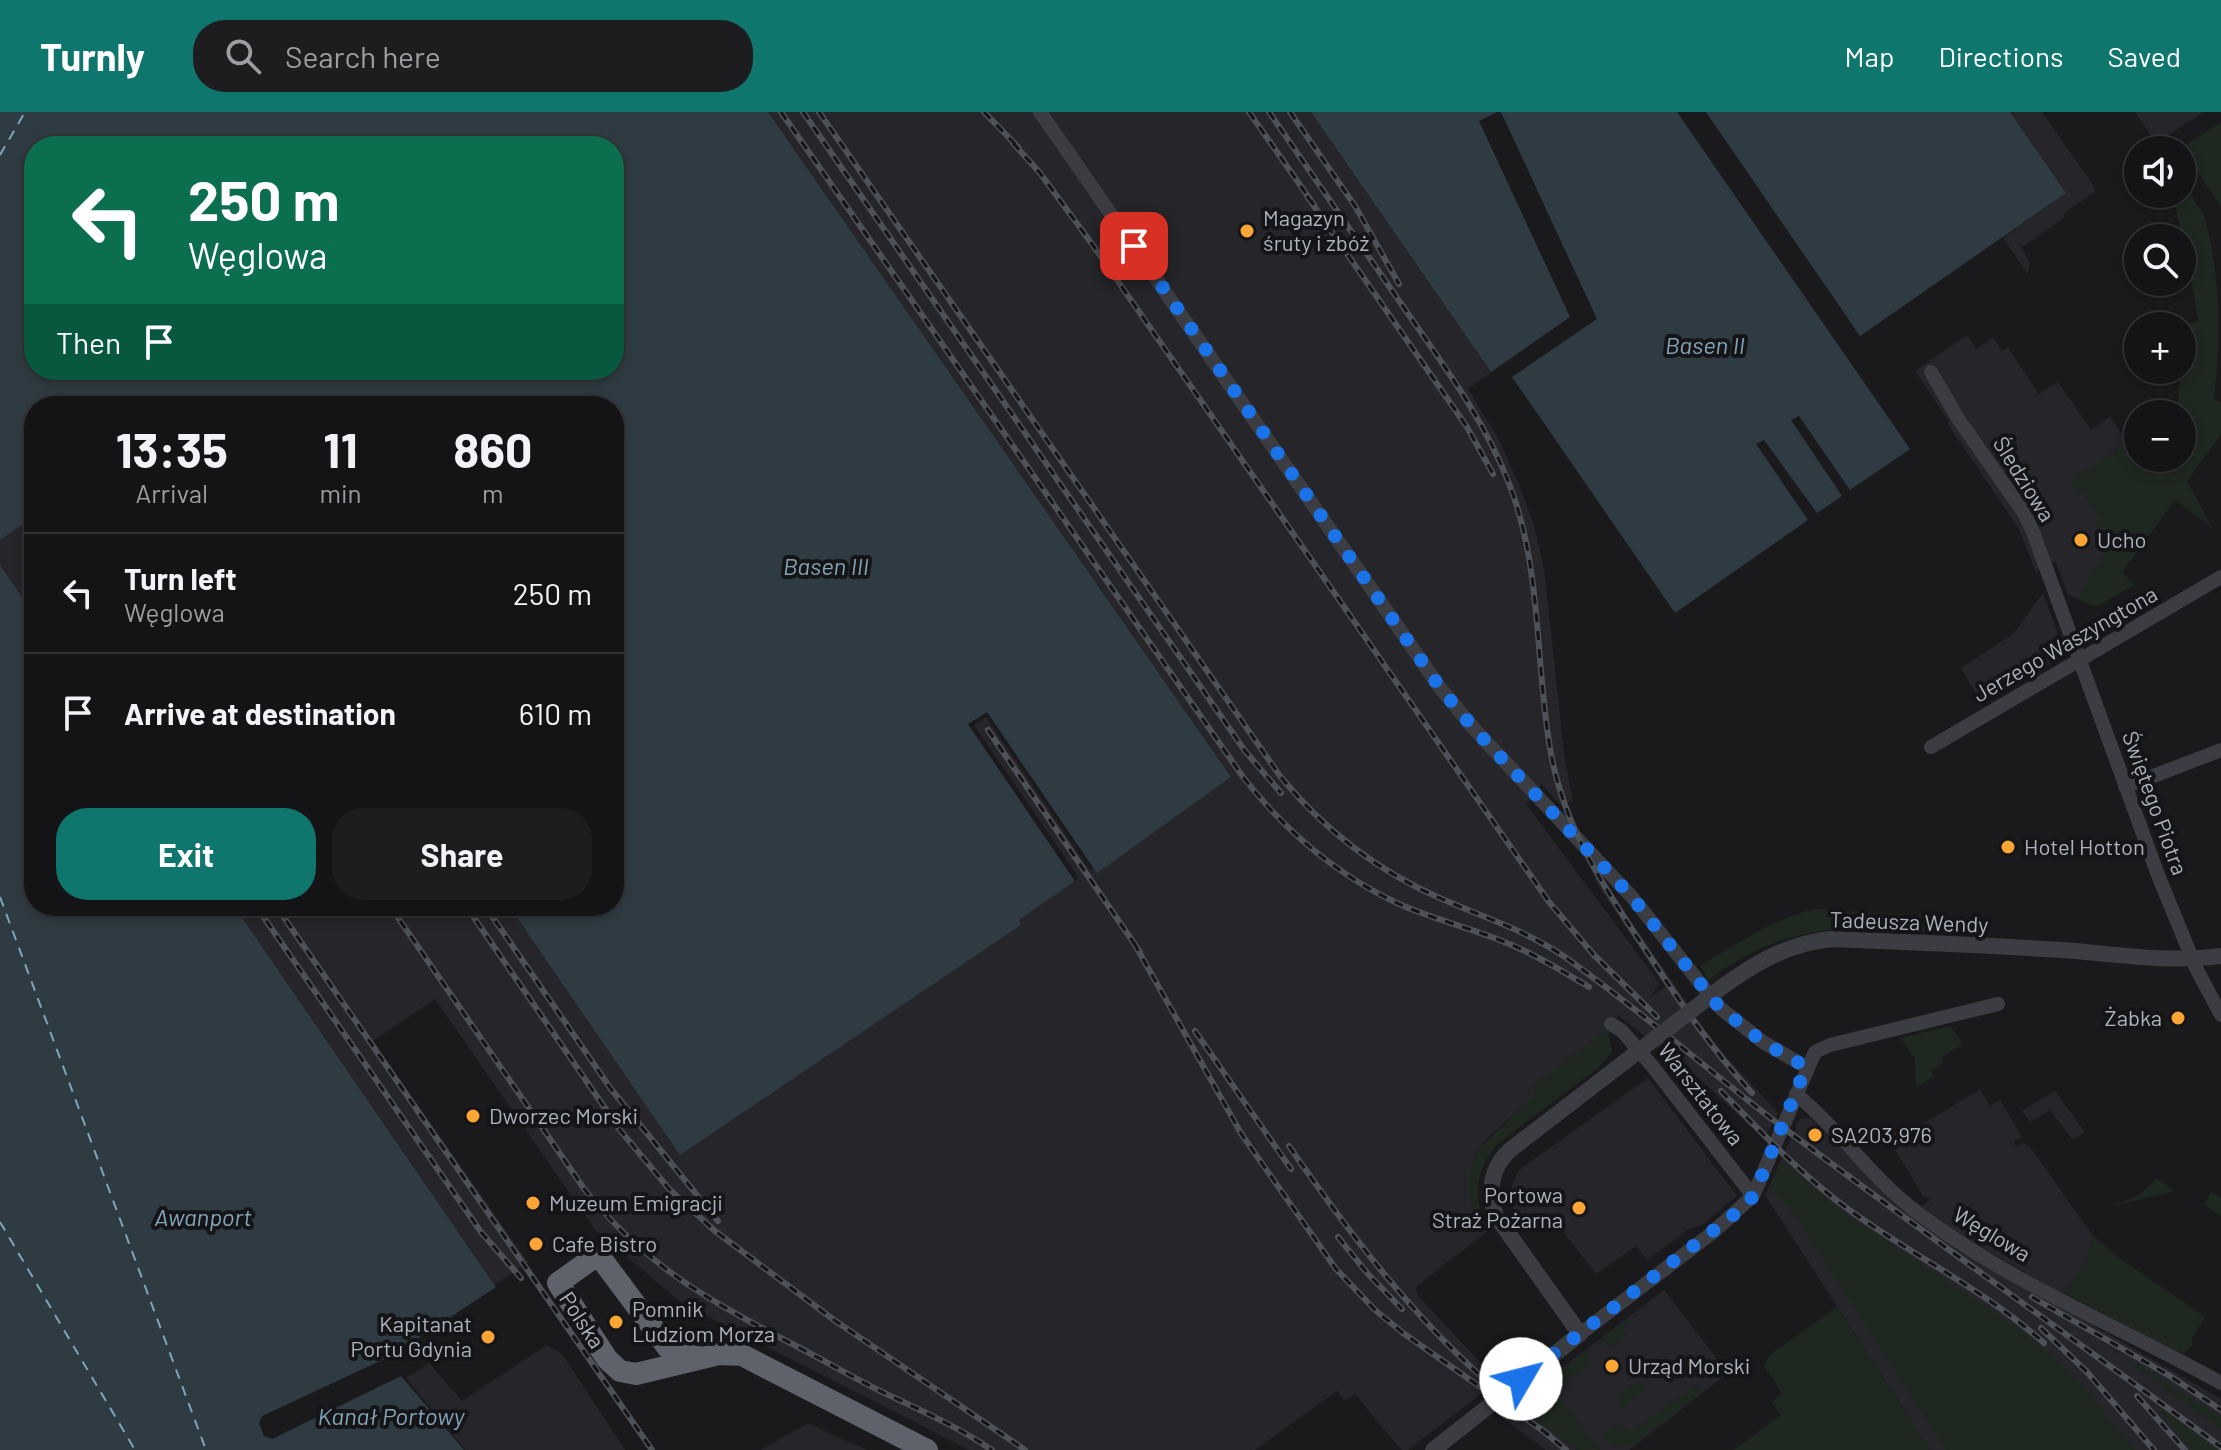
<!DOCTYPE html>
<meta charset="utf-8">
<style>
body{margin:0;font-family:Barlow,sans-serif;background:#1d1d1f;color:#f1f3f6;height:100vh;display:flex;flex-direction:column;font-size:30px;white-space:nowrap}
*{box-sizing:border-box;margin:0}
p{font-size:26px;color:#9d9ea1}
.icon{flex:none;width:44px;height:44px;fill:none;stroke:currentColor;stroke-width:2;stroke-linecap:round;stroke-linejoin:round}
.map{position:relative;flex:1;overflow:hidden}
.sheet{position:absolute;left:24px;top:284px;width:600px;height:520px;display:flex;flex-direction:column;background:#141416;border-radius:32px;box-shadow:0 4px 12px #0003,0 0 0 2px #333335}
.sheet>*{flex:none}
.guide{position:absolute;left:24px;top:24px;width:600px;height:244px;border-radius:32px;box-shadow:0 4px 12px #0003,0 0 0 2px #333335;background:#0b6e4f;color:#fff;overflow:hidden}
.buttons{position:absolute;left:2124px;top:24px;display:grid;gap:16px}
.buttons a{display:grid;place-items:center;width:72px;height:72px;border-radius:50%;background:#141416;box-shadow:0 4px 12px #0003,0 0 0 2px #333335;font-size:40px}
.pin{position:absolute;display:grid;place-items:center;width:68px;height:68px;color:#fff;margin:-34px;border-radius:16px;box-shadow:0 4px 12px #0006}
.me{position:absolute;width:88px;margin:-44px;rotate:53deg;stroke-linejoin:round;filter:drop-shadow(0 0 6px #0008)}
.turn{display:flex;align-items:center;gap:28px;height:168px;padding:0 32px;font-size:36px}
.turn .icon{width:104px;height:104px;stroke-width:2.5}
.turn b{display:block;font-size:56px;line-height:68px}
.then{display:flex;align-items:center;height:76px;padding:0 32px;background:#0003;gap:16px;font-size:30px}
.eta{display:flex;justify-content:space-evenly;align-items:center;height:136px;text-align:center}
.eta b{font-size:48px;font-weight:700;line-height:56px}
.primary-button{display:flex;gap:16px;margin-top:auto;padding:16px 32px}
.primary-button a{flex:1;height:92px;border-radius:32px;background:#0f766e;color:#fff;font-size:32px;font-weight:700;line-height:92px;text-align:center}
.primary-button a+a{background:#1d1d1f;color:#f1f3f6}
ul{padding:0;list-style:none}
li{display:flex;align-items:center;gap:24px;height:120px;padding:0 32px;border-top:2px solid #333335}
li div{flex:1}
li b{display:block;font-size:30px}
li em{font-style:normal}
header{display:flex;align-items:center;gap:48px;box-sizing:border-box;height:112px;padding:0 40px;background:#0f766e;color:#fff}
header strong{font-size:38px}
nav{display:flex;gap:44px;margin-inline-start:auto;font-size:28px}
.search{width:560px;height:72px;background:#1d1d1f;display:flex;align-items:center;gap:20px;box-sizing:border-box;padding:0 28px;border-radius:32px;color:#9d9ea1;font-size:30px}
.map>svg:first-child{display:block}
.built{fill:#26262a}
.green{fill:#1f2820}
.water{fill:#2f3b42;fill-rule:evenodd}
.pier{fill:#1a1a1d}
.lines{fill:none;stroke-linecap:round;stroke-linejoin:round}
.ferry{stroke:#82a4b8;stroke-width:2;stroke-dasharray:10 8;stroke-linecap:butt}
.minor{stroke:#3b3d42;stroke-width:14}
.tertiary{stroke:#3b3d42;stroke-width:16}
.trunk{stroke:#5f626a;stroke-width:22}
.rail-casing{stroke:#4e5157;stroke-width:6}
.rail{stroke:#151518;stroke-width:3;stroke-dasharray:9;stroke-linecap:butt}
.tertiary-bridge{stroke:#3b3d42;stroke-width:16}
.route{stroke:#1a73e8;stroke-width:14;stroke-dasharray:0 25.2}
.poi-dot{fill:#fba534;stroke:#151518;stroke-width:3}
.labels{text-anchor:middle;stroke-width:8;stroke-linejoin:round;paint-order:stroke}
.poi-label{font-size:22px;fill:#acb3bd;stroke:#151518;text-anchor:start}
.street-label{font-size:22px;fill:#acb3bd;stroke:#151518}
.water-label{font-size:24px;font-style:italic;fill:#82a4b8;stroke:#151518}
</style>
<header>
<strong>Turnly</strong>
<div class="search"><svg class="icon" aria-label="search" viewBox="0 0 24 24"><circle cx="10" cy="10" r="6"/><path d="M15 15l6 6"/></svg>Search here</div>
<nav><a>Map</a><a>Directions</a><a>Saved</a></nav>
</header>
<div class="map">
<svg width="2221" height="1338" viewBox="0 0 2221 1338">
<rect width="100%" height="100%" fill="#1a1a1d"/>
<!-- built -->
<path class="built" d="M768 0H1311L1491 260 1468 277 1498 326 1518 370 1534 413 1544 457 1565 649 1573 689 1560 693 1542 672 1529 684 1530 687 1526 692 1660 872 1649 886 1665 875 1594 767 1600 763 1704 916 1729 948 1778 1001 1764 1027 1703 970 1618 903 1608 917 1532 975 1537 982 1485 1028 1474 1045 1475 1106 1484 1122 1418 1173 1416 1177 1418 1184 1498 1269 1408 1338H1402L1397 1333 1355 1282 1345 1289 1337 1279 1255 1338H969L683 1192 596 1119 435 887 373 929 528 1150 495 1173 234 794H509L680 1042 1021 813 1019 808 1075 769 968 612 987 600 1164 714 1163 712 1231 665Z
M2010 0H2042L2094 74 2095 80 2065 100 2064 106 2021 136 2030 150 2028 163 2003 126 2066 81Z
M2135 0H2204L2163 26 2160 24 2158 34Z
M1967 223 1977 237 1993 225 2002 239 2008 236 2039 282 2058 270 2091 318 2110 305 2127 329 2071 370 2079 381 2082 379 2101 407 2095 412 2117 420 2078 487 2068 483 2056 450 2036 460 2019 417 1947 311 1949 309 1915 259Z
M34 405V502L0 453V428Z
M2043 481 2058 522 2029 563 1981 590 1961 556 2014 521Z
M1648 966 1737 1084 1702 1113 1689 1117 1647 1148 1636 1134 1596 1162 1553 1106 1530 1121 1514 1101 1510 1078 1519 1058Z
M1980 977 1990 994 2000 988 2022 1025 2014 1029 2016 1035 2023 1031 2030 1035 2093 1124 2086 1150 2063 1182 1960 1123 1921 1094 1932 1087 1923 1084 1887 1024 1907 1013 1911 1019Z
M2055 979 2085 1020 2073 1028 2050 998 2030 1010 2022 999Z
M1810 1006 1851 1046 1963 1138 2221 1287V1338H1930L1765 1083 1800 1007Z
M1664 1178 1728 1261 1629 1338H1600L1545 1269Z
M547 1233 563 1243 625 1338H465L406 1266 429 1251 462 1289Z
M1521 1288 1528 1299 1577 1338H1546L1501 1305Z
M808 1311 835 1324 868 1338H760Z"/>
<!-- green -->
<path class="green" d="M2221 10V94L2191 50 2194 46 2186 33Z
M2182 66 2198 95 2203 99C2221 162 2221 223 2214 287L2221 291V322L2187 369 2221 432 2211 414 2175 388 2122 460 2134 473 2096 495 2078 487 2116 420 2094 412 2101 407 2082 379 2079 381 2071 370 2127 329 2138 325V346H2182V302H2172L2177 299 2186 212 2197 210 2198 207 2187 142 2172 82H2182Z
M2063 521 2067 532 2040 562 2037 565 2034 564Z
M1813 797 1964 806 1967 821C1867 816 1795 802 1709 868L1700 854C1736 832 1771 809 1813 797Z
M1950 914 1963 932 1941 945 1944 950 1931 959 1934 964 1918 975 1915 971V947L1901 926Z
M1608 917 1612 940 1598 956 1497 1032C1476 1058 1470 1088 1490 1117L1484 1122C1468 1094 1462 1066 1479 1036L1536 982 1532 975Z
M1781 1048 1843 1100 2018 1216 2054 1245 2085 1277 2135 1338H1946L1799 1109 1784 1090 1769 1078Z
M2157 1067 2175 1079 2109 1095 2138 1084Z
M2211 1080 2221 1086V1104L2204 1093Z
M2093 1124 2119 1146 2205 1205 2192 1226V1233L2183 1242 2064 1181 2086 1150Z
M1837 1195 1930 1338H1734L1781 1303 1772 1291 1782 1281 1764 1254 1770 1243Z
M1631 1205 1632 1208 1622 1216 1627 1223 1611 1236 1604 1228 1596 1235 1594 1233Z
M2101 1230 2221 1305V1317Z
M1591 1236 1592 1238 1587 1243 1592 1252 1562 1270 1559 1260Z
M1545 1269 1600 1338H1577L1528 1299 1521 1288Z
M1641 1270 1644 1274V1279L1625 1294 1618 1293 1617 1285 1636 1271Z
M1695 1273 1701 1280 1632 1334C1617 1338 1611 1333 1602 1323L1616 1313 1624 1315 1629 1322Z
M2162 1296 2219 1338H2192L2161 1301Z"/>
<!-- water -->
<path class="water" d="M0 0H768L1231 665 1097 761 987 601 968 612 1075 769 1019 808 1021 813 680 1043 509 794H614V294H34V405L0 428ZM34 34H614V258H34Z
M1311 0H1497L1479 9 1570 205 1491 260Z
M1501 0H1677L1910 337 1850 378 1799 304 1791 308 1842 384 1817 401 1764 328 1756 332 1808 408 1675 501 1512 265 1597 207Z
M1706 0H2010L2066 81 1860 224Z
M0 453 34 502V794H234L496 1175 393 1243 262 1304 259 1311 264 1324 272 1327 401 1264 464 1338H0Z"/>
<!-- pier -->
<path class="pier" d="M987 600 1093 756 1090 758 986 605 974 613 1079 766 1075 769 968 612Z"/>
<g class="lines">
<!-- ferry -->
<path class="ferry" d="M0 43 25 0
M0 785 206 1338
M0 1110 135 1338"/>
<!-- minor -->
<path class="minor" d="M1040 0 1441 577 1476 619 1632 785 1719 895 1763 930 1806 955
M1931 260 1959 308 2024 401 2033 420 2158 763 2196 856 2221 903
M1931 635 2221 465
M2125 675 2221 638
M1611 912 1622 919 1653 955 1753 1084
M1796 982C1840 1018 1872 1067 1918 1101 2011 1172 2120 1214 2221 1271
M1580 1222 1712 1121 1753 1084 1815 940 1830 933 1998 892"/>
<!-- tertiary -->
<path class="tertiary" d="M1722 875C1757 850 1787 832 1831 827 1908 830 1985 833 2063 838 2115 842 2168 851 2221 844
M1433 1338 1580 1222 1496 1104C1487 1080 1491 1055 1510 1038L1631 945"/>
<!-- trunk -->
<path class="trunk" d="M702 1246 678 1241 668 1236 600 1145 596 1144 558 1171 607 1247 620 1259 636 1262 719 1242 742 1243 927 1338"/>
<defs>
<path id="rail" d="M781 0 1243 665C1285 719 1337 763 1399 792 1430 806 1464 814 1497 827 1529 839 1559 857 1589 875
M803 0 1245 639 1281 681
M819 0 1280 664C1324 718 1377 759 1442 787 1483 805 1524 818 1562 843 1638 896 1707 958 1781 1014 1926 1123 2075 1228 2221 1335
M984 0 1019 36
M1249 0 1314 93
M1269 0C1313 64 1358 129 1402 193 1442 251 1485 308 1510 374 1542 459 1535 548 1550 636 1563 716 1607 780 1651 846 1682 893 1713 939 1752 981
M1290 0 1355 94 1399 172
M1013 31 1040 61 1092 132 1549 790 1594 843 1657 905
M1307 84 1467 315 1493 362
M988 618 1140 840
M256 794 481 1120 521 1166
M276 794 652 1338
M390 794 585 1078C647 1156 712 1190 798 1235 831 1252 862 1271 895 1286 929 1302 961 1317 992 1338
M466 794 620 1018 670 1078 715 1119 834 1208 1025 1338
M485 794 611 977 718 1109
M1134 831 1242 1023 1336 1157 1375 1198 1403 1221 1549 1323
M1195 919 1291 1057
M1721 979C1762 1021 1803 1065 1852 1100 1915 1145 1986 1179 2044 1231
M1289 1034C1347 1118 1408 1199 1484 1267
M1338 1125 1368 1162 1402 1197
M2032 1185 2170 1264 2221 1298
M2041 1216 2087 1260 2154 1338
M2137 1284 2185 1338
M1541 1317 1566 1338"/>
</defs>
<!-- rail casing -->
<use href="#rail" class="rail-casing"/>
<!-- rail -->
<use href="#rail" class="rail"/>
<!-- tertiary-bridge -->
<path class="tertiary-bridge" d="M1631 945 1722 875"/>
</g>
<g class="lines">
<!-- route -->
<path class="route" d="M1134 134 1441 577 1476 619 1632 785 1719 895 1763 930 1806 955 1763 1061 1753 1084 1745 1094 1521 1267"/>
</g>
<!-- markers -->
<g class="poi-dot">
<circle cx="1247" cy="119" r="8"/>
<circle cx="2081" cy="428" r="8"/>
<circle cx="2008" cy="735" r="8"/>
<circle cx="2178" cy="906" r="8"/>
<circle cx="473" cy="1004" r="8"/>
<circle cx="1815" cy="1023" r="8"/>
<circle cx="533" cy="1091" r="8"/>
<circle cx="1579" cy="1096" r="8"/>
<circle cx="536" cy="1132" r="8"/>
<circle cx="616" cy="1210" r="8"/>
<circle cx="488" cy="1225" r="8"/>
<circle cx="1612" cy="1254" r="8"/>
</g>
<g class="labels">
<!-- poi labels -->
<g class="poi-label">
<text x="1263" y="114">Magazyn<tspan x="1263" dy="25">śruty i zbóż</tspan></text>
<text x="2097" y="436">Ucho</text>
<text x="2024" y="743">Hotel Hotton</text>
<text x="2162" y="914" text-anchor="end">Żabka</text>
<text x="489" y="1012">Dworzec Morski</text>
<text x="1831" y="1031">SA203,976</text>
<text x="1563" y="1091" text-anchor="end">Portowa<tspan x="1563" dy="25">Straż Pożarna</tspan></text>
<text x="549" y="1099">Muzeum Emigracji</text>
<text x="552" y="1140">Cafe Bistro</text>
<text x="632" y="1205">Pomnik<tspan x="632" dy="25">Ludziom Morza</tspan></text>
<text x="472" y="1220" text-anchor="end">Kapitanat<tspan x="472" dy="25">Portu Gdynia</tspan></text>
<text x="1628" y="1262">Urząd Morski</text>
</g>
<!-- street labels -->
<g class="street-label">
<text transform="translate(2024 367) rotate(58)" y="8">Śledziowa</text>
<text transform="translate(2065 532) rotate(-30)" y="8">Jerzego Waszyngtona</text>
<text transform="translate(2155 691) rotate(70)" y="8">Świętego Piotra</text>
<text transform="translate(1909 810) rotate(2)" y="8">Tadeusza Wendy</text>
<text transform="translate(1701 982) rotate(52)" y="8">Warsztatowa</text>
<text transform="translate(1992 1122) rotate(31)" y="8">Węglowa</text>
<text transform="translate(582 1208) rotate(57)" y="8">Polska</text>
</g>
<!-- water labels -->
<g class="water-label">
<text x="1705" y="242">Basen II</text>
<text x="826" y="463">Basen III</text>
<text x="203" y="1114">Awanport</text>
<text x="391" y="1313">Kanał Portowy</text>
</g>
</g>
</svg>
<div class="buttons">
<a><svg class="icon" aria-label="sound" viewBox="0 0 24 24"><path d="M4 9h4l5-4v14l-5-4H4zM17 9q2 3 0 6"/></svg></a>
<a><svg class="icon" aria-label="search" viewBox="0 0 24 24"><circle cx="10" cy="10" r="6"/><path d="M15 15l6 6"/></svg></a>
<a>+</a>
<a>−</a>
</div>
<div class="pin" style="left:1134px;top:134px;background:#d93025"><svg class="icon" aria-label="arrive" viewBox="0 0 24 24"><path d="M6 21V4h12l-3 4 3 4H6"/></svg></div>
<svg class="me" style="left:1521px;top:1267px" viewBox="-20 -20 40 40"><circle r="19" fill="#fff"/><path d="M0-13L10 11 0 6-10 11z" fill="#1a73e8"/></svg>
<div class="guide">
<div class="turn"><svg class="icon" aria-label="left" viewBox="0 0 24 24"><path d="M17 20v-9H6M10 6l-5 5 5 5"/></svg><div><b>250 m</b>Węglowa</div></div>
<div class="then">Then<svg class="icon" aria-label="arrive" viewBox="0 0 24 24"><path d="M6 21V4h12l-3 4 3 4H6"/></svg></div>
</div>
<section class="sheet">
<div class="eta">
<div><b>13:35</b><p>Arrival</p></div>
<div><b>11</b><p>min</p></div>
<div><b>860</b><p>m</p></div>
</div>
<ul>
<li><svg class="icon" aria-label="left" viewBox="0 0 24 24"><path d="M17 20v-9H6M10 6l-5 5 5 5"/></svg><div><b>Turn left</b><p>Węglowa</p></div><em>250 m</em></li>
<li><svg class="icon" aria-label="arrive" viewBox="0 0 24 24"><path d="M6 21V4h12l-3 4 3 4H6"/></svg><div><b>Arrive at destination</b></div><em>610 m</em></li>
</ul>
<div class="primary-button"><a>Exit</a><a>Share</a></div>
</section>
</div>
